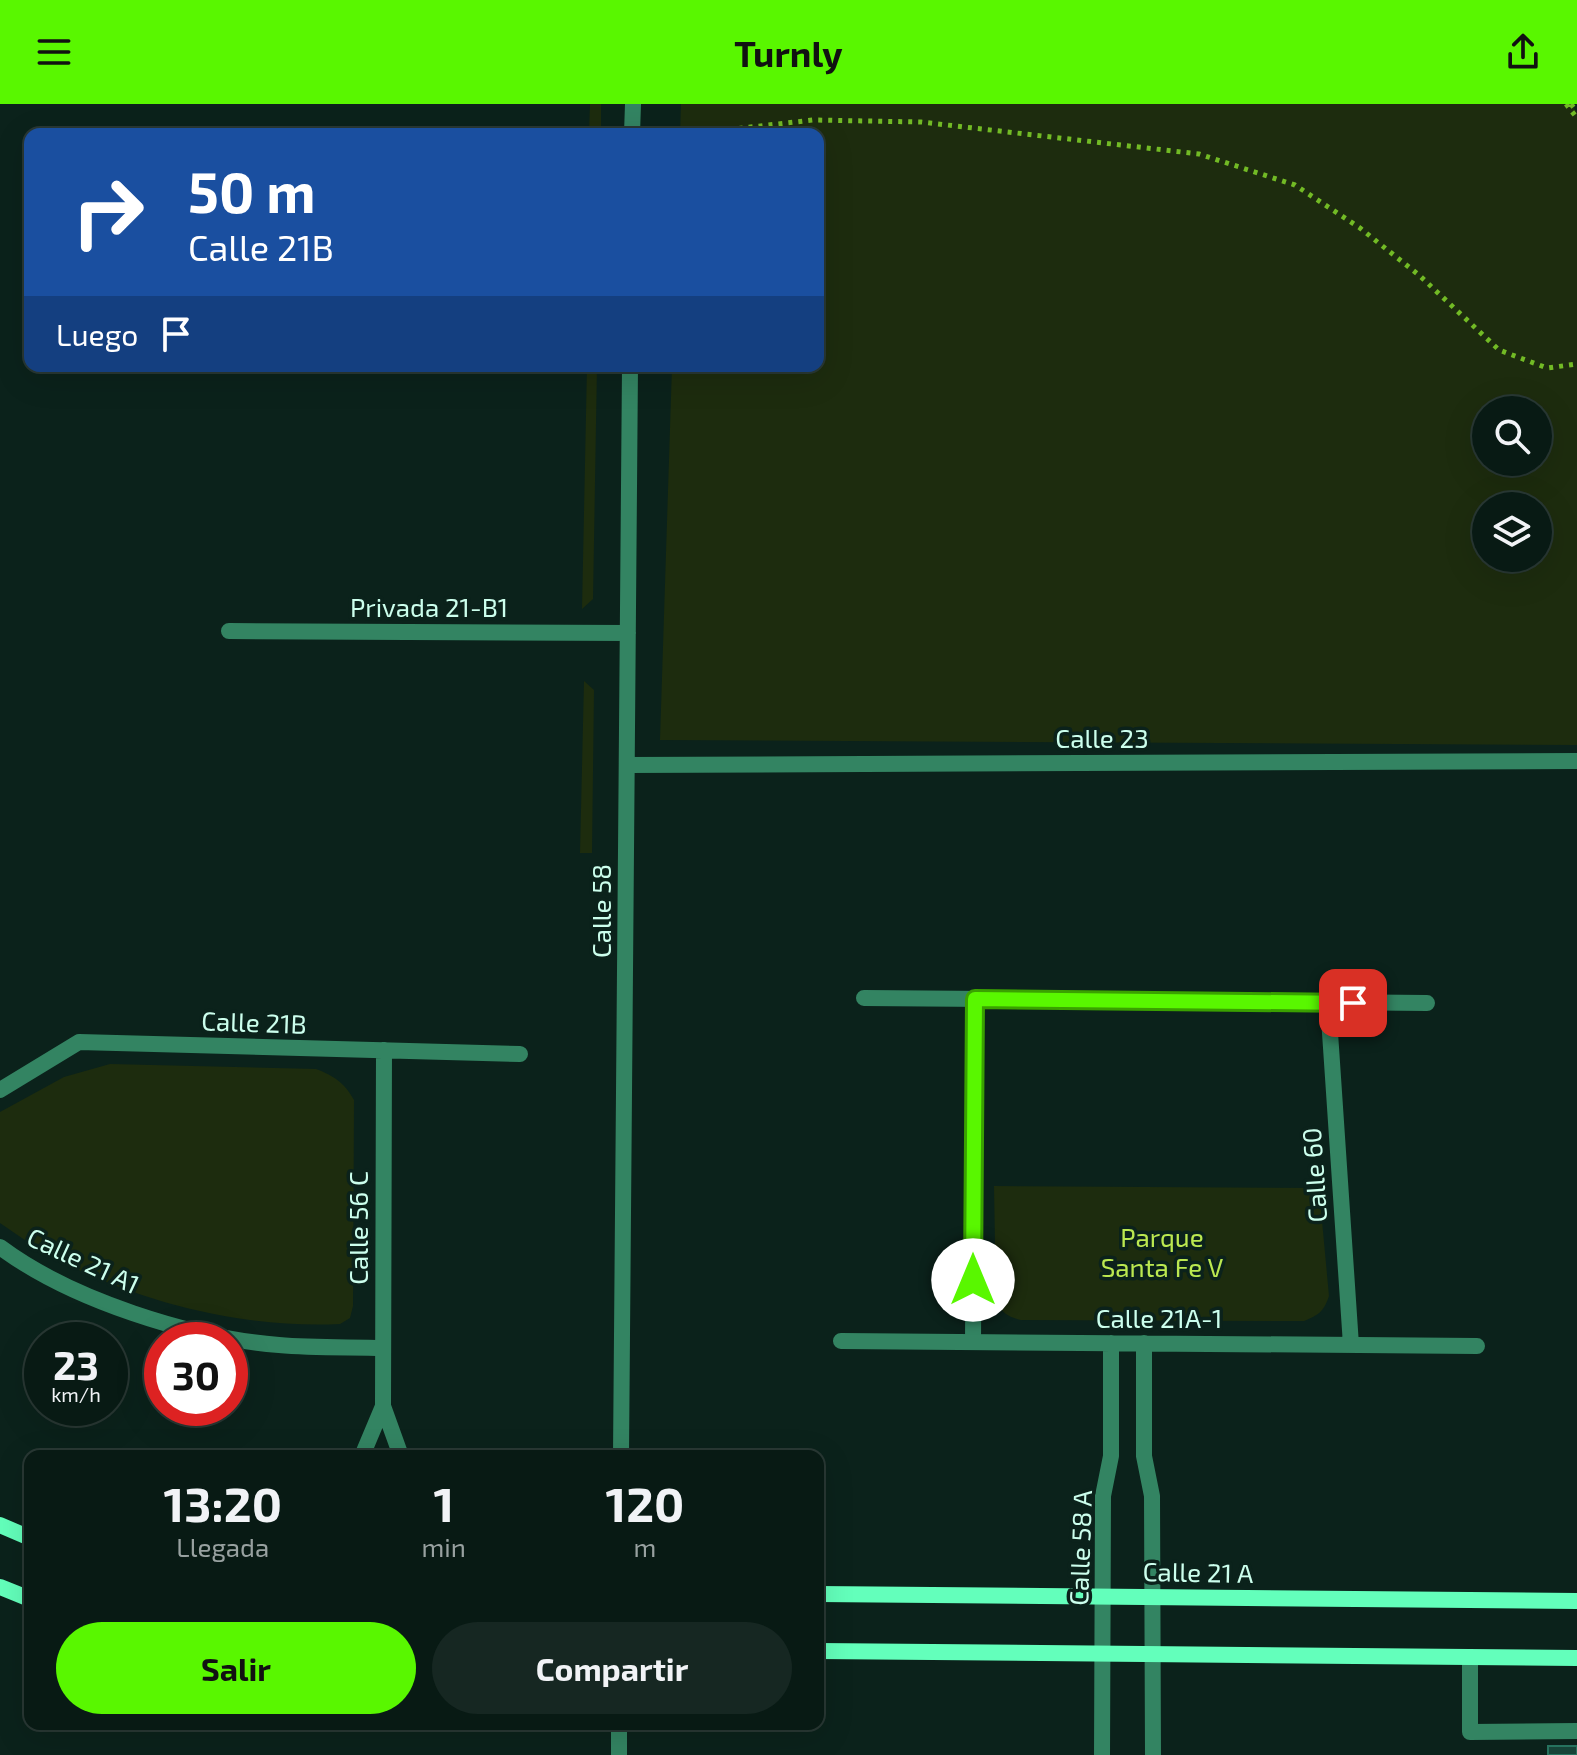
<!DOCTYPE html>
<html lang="es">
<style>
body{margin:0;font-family:"Exo 2",sans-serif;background:#162722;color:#f1f3f6;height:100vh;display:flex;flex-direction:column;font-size:30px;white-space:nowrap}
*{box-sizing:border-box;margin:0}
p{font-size:26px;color:#98a1a0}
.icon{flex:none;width:44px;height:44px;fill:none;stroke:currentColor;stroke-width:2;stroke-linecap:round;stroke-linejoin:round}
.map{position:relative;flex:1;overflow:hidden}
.panel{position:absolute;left:24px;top:1346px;width:800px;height:280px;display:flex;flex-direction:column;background:#081a14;border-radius:16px;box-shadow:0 8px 32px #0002,0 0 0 2px #293834}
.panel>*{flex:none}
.hud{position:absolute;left:24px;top:24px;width:800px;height:244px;border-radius:16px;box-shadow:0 8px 32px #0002,0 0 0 2px #293834;background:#1a4fa0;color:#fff;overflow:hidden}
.controls{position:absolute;left:1472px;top:292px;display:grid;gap:16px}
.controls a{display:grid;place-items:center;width:80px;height:80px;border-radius:50%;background:#081a14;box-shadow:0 8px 32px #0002,0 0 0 2px #293834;font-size:40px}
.speed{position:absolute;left:24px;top:1218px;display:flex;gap:16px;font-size:40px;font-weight:700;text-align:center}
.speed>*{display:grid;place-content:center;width:104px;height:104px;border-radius:50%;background:#081a14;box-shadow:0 8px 32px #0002,0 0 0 2px #293834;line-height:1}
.speed small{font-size:20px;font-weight:400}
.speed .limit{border:12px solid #d22;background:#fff;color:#111}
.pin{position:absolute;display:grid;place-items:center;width:68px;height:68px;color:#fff;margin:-34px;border-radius:16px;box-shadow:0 4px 12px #0006}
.me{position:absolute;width:88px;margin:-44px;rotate:0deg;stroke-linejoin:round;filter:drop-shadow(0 0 6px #0008)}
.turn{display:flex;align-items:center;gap:28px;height:168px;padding:0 32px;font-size:36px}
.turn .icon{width:104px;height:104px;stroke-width:2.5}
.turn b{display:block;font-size:56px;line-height:68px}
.then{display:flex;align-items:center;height:76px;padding:0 32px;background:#0003;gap:16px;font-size:30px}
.eta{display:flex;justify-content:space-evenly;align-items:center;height:136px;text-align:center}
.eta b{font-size:48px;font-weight:700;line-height:56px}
.cta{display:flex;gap:16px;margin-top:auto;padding:16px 32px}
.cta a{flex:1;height:92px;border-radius:48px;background:#59f700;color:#111;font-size:32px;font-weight:700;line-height:92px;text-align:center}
.cta a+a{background:#162722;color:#f1f3f6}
header{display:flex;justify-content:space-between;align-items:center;height:104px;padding:0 32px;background:#59f700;color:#111;font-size:36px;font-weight:700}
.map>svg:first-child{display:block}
.green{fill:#1d2c0e;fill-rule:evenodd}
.building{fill:#164438;stroke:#26725e;stroke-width:2}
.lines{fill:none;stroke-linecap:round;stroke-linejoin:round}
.path{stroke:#72ba25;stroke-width:5;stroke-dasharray:4 6;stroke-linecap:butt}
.service{stroke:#338462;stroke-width:16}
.minor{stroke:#338462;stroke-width:16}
.secondary{stroke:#63ffbb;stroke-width:16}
.route-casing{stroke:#3aa100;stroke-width:20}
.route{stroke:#59f700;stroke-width:14}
.labels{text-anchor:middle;stroke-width:7;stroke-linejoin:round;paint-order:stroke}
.street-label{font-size:26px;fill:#ccffed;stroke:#0b221b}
.park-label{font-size:26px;fill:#bbe850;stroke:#0b221b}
</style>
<header><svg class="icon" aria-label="menu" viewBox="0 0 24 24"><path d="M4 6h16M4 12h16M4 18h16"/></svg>Turnly<svg class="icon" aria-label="share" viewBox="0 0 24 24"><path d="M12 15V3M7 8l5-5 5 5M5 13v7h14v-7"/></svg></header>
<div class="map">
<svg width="1577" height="1651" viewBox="0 0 1577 1651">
<rect width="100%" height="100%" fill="#0b221b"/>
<!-- green -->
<path class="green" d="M590 0H601V30H589Z
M681 0H1571L1577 8V641L660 636 672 262H818V30H680ZM1538 306V358H1486V306ZM1538 402V454H1486V402Z
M587 262H597L593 495 582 505Z
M584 577 594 586 592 749H580Z
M110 960 316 965C334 972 344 978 354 996L353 1202 350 1214 340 1220C243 1225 131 1197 46 1149 30 1140 15 1129 0 1119V1008L64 973Z
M994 1082 1319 1084 1329 1192C1324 1207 1319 1211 1304 1217L1021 1216C1008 1213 1002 1209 996 1197Z"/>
<!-- building -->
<path class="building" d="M1548 1642H1577V1651H1548Z"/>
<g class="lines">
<!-- path -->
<path class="path" d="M1566 0 1577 14
M1571 0 1577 8
M689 30 813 16 921 18 1199 50 1295 81 1360 124 1420 172 1499 246 1547 264 1577 260"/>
<!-- service -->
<path class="service" d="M1470 1553V1628L1577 1627"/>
<!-- minor -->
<path class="minor" d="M632 30 633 0
M229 527 628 529
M627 661 1577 657
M864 894 1427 899
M1328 899 1351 1241
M384 946 383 1302 401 1352
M0 986 79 938 520 950
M0 1143C71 1196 191 1234 279 1241 313 1244 348 1243 383 1244
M841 1237 1477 1242
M973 1238 975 895
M1144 1239V1352L1152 1392 1153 1651
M362 1352 383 1302
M621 1352 630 262
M619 1651V1620
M1102 1651 1103 1392 1111 1352V1239"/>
<!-- secondary -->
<path class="secondary" d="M0 1421 30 1434
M0 1483 30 1495
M818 1490 1577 1497
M818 1547 1577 1554"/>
</g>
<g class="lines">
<defs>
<path id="route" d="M973 1176 975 895 1353 899"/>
</defs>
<!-- route casing -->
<use href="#route" class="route-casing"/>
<!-- route -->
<use href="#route" class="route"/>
</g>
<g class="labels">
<!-- street labels -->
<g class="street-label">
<text x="429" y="513">Privada 21-B1</text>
<text x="1102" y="644">Calle 23</text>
<text transform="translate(602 807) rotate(-90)" y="9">Calle 58</text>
<text transform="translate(254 919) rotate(2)" y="9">Calle 21B</text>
<text transform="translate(1315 1071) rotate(-94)" y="9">Calle 60</text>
<text transform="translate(359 1124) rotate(-90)" y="9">Calle 56 C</text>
<text transform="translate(83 1157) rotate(25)" y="9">Calle 21 A1</text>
<text x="1159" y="1224">Calle 21A-1</text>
<text transform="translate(1081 1444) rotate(-88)" y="9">Calle 58 A</text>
<text transform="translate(1198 1469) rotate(1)" y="9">Calle 21 A</text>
</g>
<!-- park labels -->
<g class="park-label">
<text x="1162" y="1143">Parque<tspan x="1162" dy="30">Santa Fe V</tspan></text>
</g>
</g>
</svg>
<div class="controls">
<a><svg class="icon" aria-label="search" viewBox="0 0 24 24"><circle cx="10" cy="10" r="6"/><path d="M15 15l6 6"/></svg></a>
<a><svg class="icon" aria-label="layers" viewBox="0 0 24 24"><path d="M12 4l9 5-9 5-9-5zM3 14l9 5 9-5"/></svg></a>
</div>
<div class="speed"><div>23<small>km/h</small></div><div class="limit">30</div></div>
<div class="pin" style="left:1353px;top:899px;background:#d93025"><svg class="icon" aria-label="arrive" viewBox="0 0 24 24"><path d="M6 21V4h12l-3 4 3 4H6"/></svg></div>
<svg class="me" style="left:973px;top:1176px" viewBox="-20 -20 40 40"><circle r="19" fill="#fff"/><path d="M0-13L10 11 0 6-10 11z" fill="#59f700"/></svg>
<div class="hud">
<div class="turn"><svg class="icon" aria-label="right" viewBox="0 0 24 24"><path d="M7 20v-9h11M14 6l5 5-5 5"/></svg><div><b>50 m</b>Calle 21B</div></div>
<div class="then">Luego<svg class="icon" aria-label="arrive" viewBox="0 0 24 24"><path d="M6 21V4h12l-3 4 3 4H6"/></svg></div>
</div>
<section class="panel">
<div class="eta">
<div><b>13:20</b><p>Llegada</p></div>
<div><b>1</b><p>min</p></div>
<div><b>120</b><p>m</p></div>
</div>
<div class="cta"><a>Salir</a><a>Compartir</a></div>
</section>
</div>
